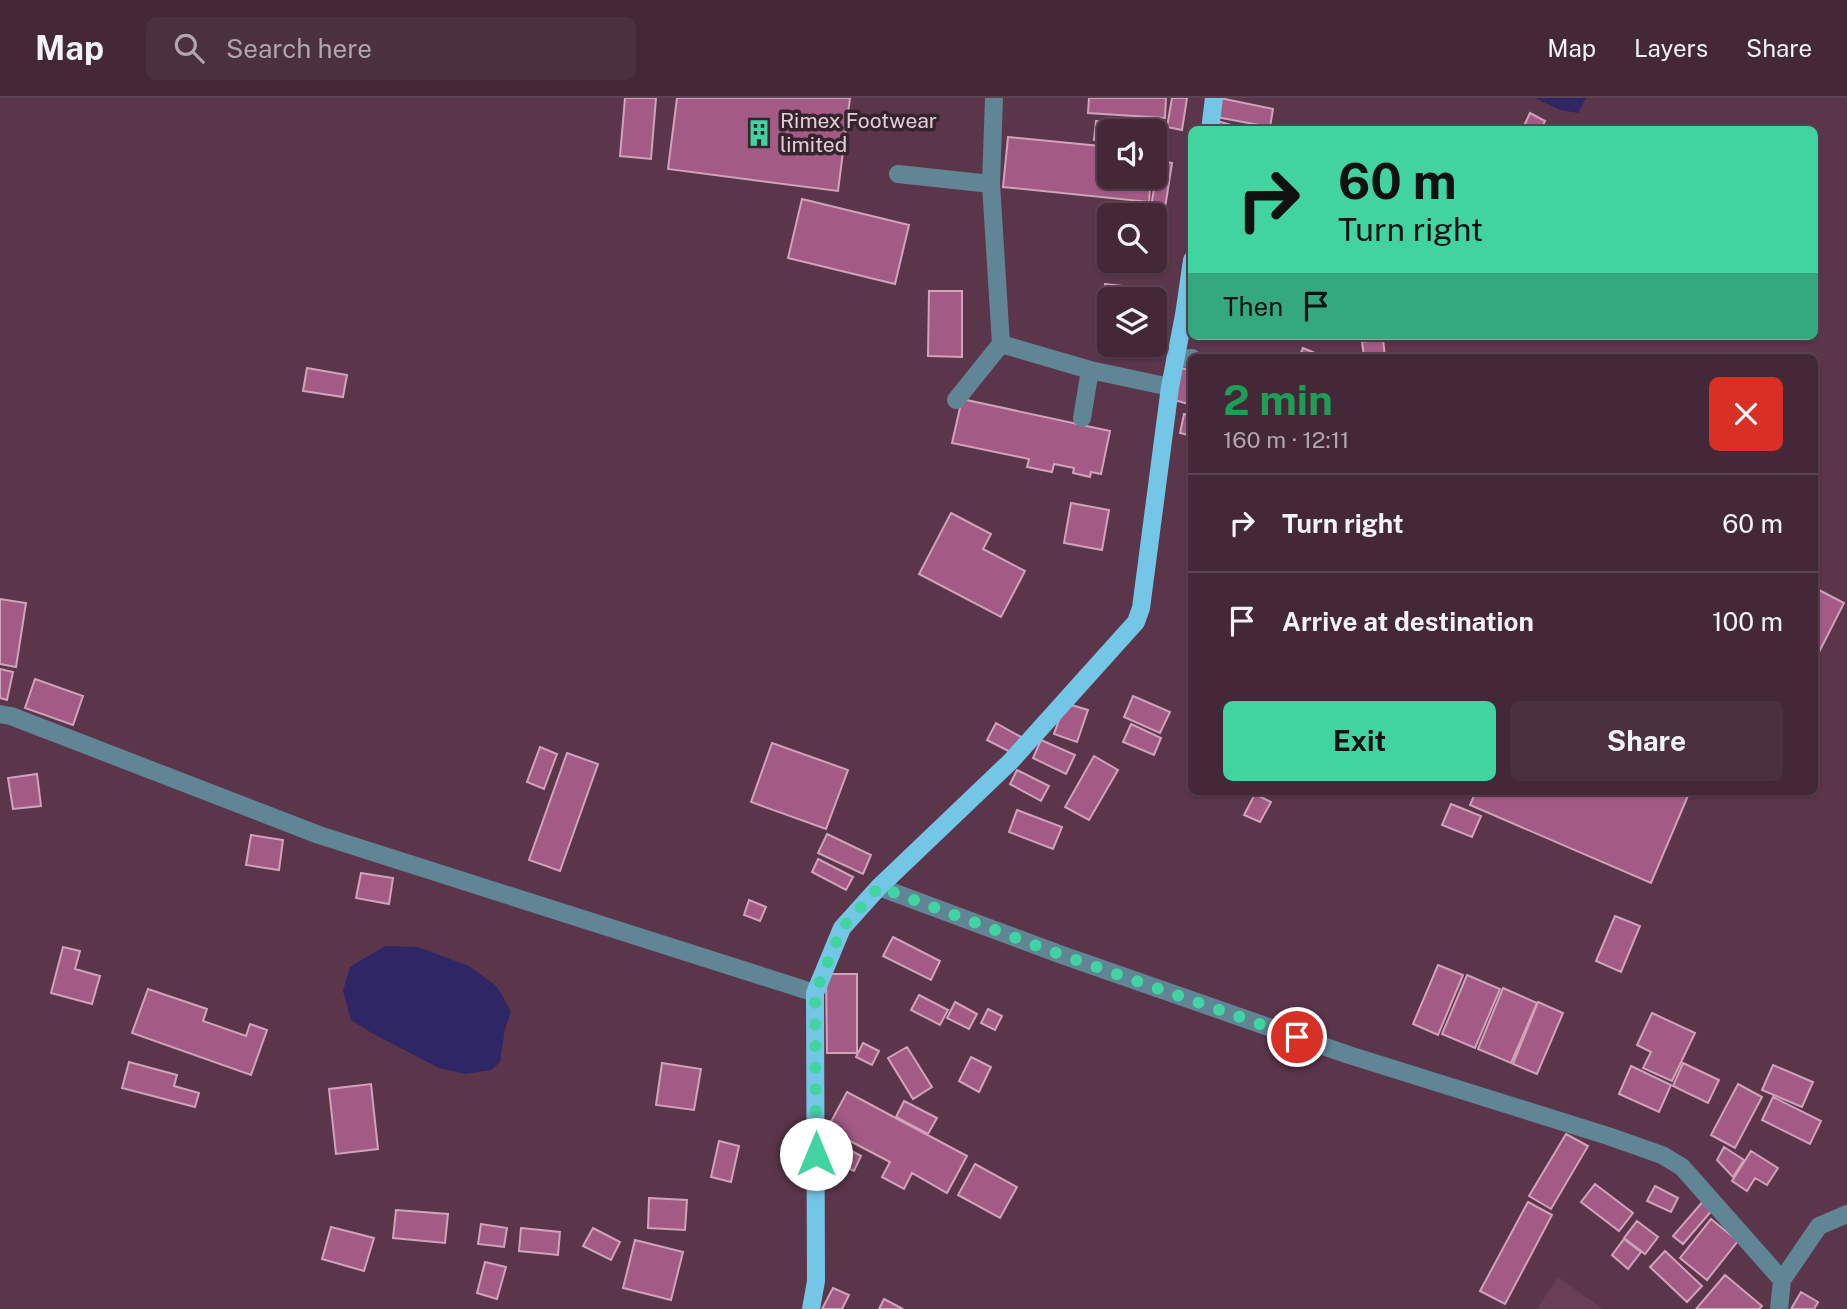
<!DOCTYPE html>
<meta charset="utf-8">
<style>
body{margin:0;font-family:"Public Sans",sans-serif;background:#4b3040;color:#f1f3f6;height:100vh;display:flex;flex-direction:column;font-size:26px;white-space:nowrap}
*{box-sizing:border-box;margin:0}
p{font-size:23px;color:#afa6ae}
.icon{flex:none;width:38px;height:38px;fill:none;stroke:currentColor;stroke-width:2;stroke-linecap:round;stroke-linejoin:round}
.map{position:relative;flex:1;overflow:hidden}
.side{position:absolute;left:1188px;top:256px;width:630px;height:441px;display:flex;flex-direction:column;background:#442838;border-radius:10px;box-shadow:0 2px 5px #0004,0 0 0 2px #5c4453}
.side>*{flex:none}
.top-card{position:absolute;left:1188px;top:28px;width:630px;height:214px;border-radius:10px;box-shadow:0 2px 5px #0004,0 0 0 2px #5c4453;background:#42d4a0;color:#111;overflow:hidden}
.fabs{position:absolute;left:1097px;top:21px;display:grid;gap:14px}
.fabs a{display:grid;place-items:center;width:70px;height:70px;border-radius:10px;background:#442838;box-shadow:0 2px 5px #0004,0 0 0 2px #5c4453;font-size:35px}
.pin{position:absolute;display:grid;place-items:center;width:60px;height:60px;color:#fff;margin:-30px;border:4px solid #fff;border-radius:50%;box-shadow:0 2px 7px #0007}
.me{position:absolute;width:77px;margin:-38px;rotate:0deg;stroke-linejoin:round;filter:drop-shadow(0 0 5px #0008)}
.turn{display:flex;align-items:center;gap:24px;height:147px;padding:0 35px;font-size:32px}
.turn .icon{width:91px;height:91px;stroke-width:2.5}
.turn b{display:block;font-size:49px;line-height:60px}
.then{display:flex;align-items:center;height:66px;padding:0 35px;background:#0003;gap:14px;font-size:26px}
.round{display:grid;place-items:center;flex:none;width:74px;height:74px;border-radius:10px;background:#4b3040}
.head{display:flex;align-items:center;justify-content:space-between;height:119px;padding:0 35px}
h1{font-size:42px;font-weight:700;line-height:52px;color:#1e9e55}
.action{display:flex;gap:14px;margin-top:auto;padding:14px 35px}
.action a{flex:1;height:80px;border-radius:10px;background:#42d4a0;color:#111;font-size:28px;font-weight:700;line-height:80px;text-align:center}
.action a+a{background:#4b3040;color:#f1f3f6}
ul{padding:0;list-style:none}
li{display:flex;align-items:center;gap:21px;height:98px;padding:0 35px;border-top:2px solid #5c4453}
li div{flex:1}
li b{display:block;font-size:26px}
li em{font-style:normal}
header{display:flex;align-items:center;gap:42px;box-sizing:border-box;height:98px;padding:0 35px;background:#442838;border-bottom:2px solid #5c4453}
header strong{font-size:33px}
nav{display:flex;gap:38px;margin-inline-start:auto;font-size:24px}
.search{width:490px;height:63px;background:#4b3040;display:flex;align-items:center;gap:18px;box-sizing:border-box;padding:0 24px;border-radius:10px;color:#afa6ae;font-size:26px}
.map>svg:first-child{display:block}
.built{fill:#693e57}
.water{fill:#2f2665}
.building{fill:#a35b85;stroke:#cfa3ba;stroke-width:2}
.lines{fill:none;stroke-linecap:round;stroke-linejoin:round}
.minor{stroke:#608696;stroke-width:18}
.major{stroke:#74c6e6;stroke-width:18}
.route{stroke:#42d4a0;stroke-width:12;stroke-dasharray:0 21.6}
.labels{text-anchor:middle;stroke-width:7;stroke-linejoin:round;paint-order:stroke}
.poi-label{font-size:21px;fill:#e4cdd9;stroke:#35242e;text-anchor:start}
</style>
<header>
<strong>Map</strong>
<div class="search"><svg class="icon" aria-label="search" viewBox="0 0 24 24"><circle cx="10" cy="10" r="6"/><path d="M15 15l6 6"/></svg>Search here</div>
<nav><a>Map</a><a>Layers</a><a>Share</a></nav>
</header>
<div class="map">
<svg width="1847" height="1211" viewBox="0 0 1847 1211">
<rect width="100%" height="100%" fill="#5b364b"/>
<!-- built -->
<path class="built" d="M1558 1179 1603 1211H1537Z"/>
<!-- water -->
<path class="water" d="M1535 0H1586L1578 15 1560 12Z
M385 848 418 849 469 868 495 887 502 897 511 914 505 931 500 964 491 972 466 976 439 970 370 934 351 922 343 893 350 869Z"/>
<!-- building -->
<path class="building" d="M625 0H656L651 61 620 58Z
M677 0H850L838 93 668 71Z
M1089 0H1166L1165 20 1088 15Z
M1172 0H1187L1182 32 1167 29Z
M1220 0 1273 11 1270 29 1216 19Z
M1530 15 1545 23 1541 32H1522Z
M1096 23 1138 28V33H1110V44L1094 42Z
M1217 23 1249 32H1215Z
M1008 39 1110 49V79H1151L1149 104 1003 89Z
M1159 62 1172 65 1165 110 1151 108Z
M802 101 909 127 895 186 788 160Z
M1105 186 1140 190 1139 201H1110V222L1101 221Z
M929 193H962V259L928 258Z
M1383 241 1385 259H1364L1362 244Z
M1303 250 1315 255 1313 259H1299Z
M307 270 347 277 343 299 303 293Z
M1181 270 1192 273V307L1174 302Z
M962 301 1110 333 1101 376 1091 374 1090 379 1073 375 1074 370 1054 366 1052 374 1027 369 1029 361 952 345Z
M1184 316 1192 318V338L1180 335Z
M1071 405 1109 412 1102 452 1064 445Z
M951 415 991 436 983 451 1025 473 1001 519 919 476Z
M1815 490 1844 505 1815 562Z
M0 501 26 505 16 569 0 566Z
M0 571 13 574 7 602 0 600Z
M35 581 83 598 73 627 25 610Z
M1133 598 1170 614 1160 635 1124 619Z
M1065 605 1088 612 1077 644 1054 636Z
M996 625 1021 639 1012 655 987 642Z
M1131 626 1161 640 1154 657 1123 644Z
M1041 642 1075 657 1066 676 1033 660Z
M772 645 848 672 826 731 751 704Z
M540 649 557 656 544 691 527 684Z
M567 655 598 666 560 773 529 762Z
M1094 658 1118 672 1089 722 1065 709Z
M1017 672 1049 688 1041 703 1010 686Z
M37 676 41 708 13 711 8 680Z
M1476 693H1690L1651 785 1470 707Z
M1255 696 1271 704 1260 724 1244 717Z
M1451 706 1481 718 1472 739 1442 727Z
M1017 712 1062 729 1053 751 1009 734Z
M827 736 871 757 863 776 818 755Z
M251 737 283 742 279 772 246 767Z
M818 761 853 779 846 792 812 774Z
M361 775 393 780 389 806 356 800Z
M749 802 766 809 760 823 744 817Z
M1615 818 1640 828 1621 874 1596 863Z
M893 839 940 863 931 882 883 858Z
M63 849 80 853 75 871 100 878 92 906 51 895Z
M1438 867 1463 877 1438 937 1413 926Z
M826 876H857V955H827Z
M1467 877 1500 891 1475 950 1442 936Z
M1503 890 1537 905 1511 965 1478 951Z
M148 891 207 911 203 923 246 938 250 926 267 932 251 977 132 935Z
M919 897 948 912 940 927 911 912Z
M955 904 977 916 969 931 947 920Z
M1538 904 1563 915 1537 976 1513 966Z
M988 911 1002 918 995 932 981 925Z
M1652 915 1695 935 1672 983 1643 970 1651 954 1637 947Z
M863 945 879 953 872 967 856 959Z
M907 949 932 989 913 1001 888 960Z
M971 959 991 969 979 994 959 983Z
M129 964 177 977 174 988 199 995 195 1009 122 990Z
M662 965 701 971 694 1012 656 1007Z
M1683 965 1719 982 1708 1005 1673 988Z
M1773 967 1813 984 1802 1009 1762 992Z
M1631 968 1671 987 1659 1014 1619 996Z
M371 986 378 1051 336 1056 329 991Z
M1738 986 1762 999 1735 1050 1711 1037Z
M847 994 967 1058 947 1095 912 1075 904 1091 882 1079 890 1064 827 1031Z
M1773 999 1821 1023 1810 1046 1762 1022Z
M904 1003 937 1020 928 1036 896 1019Z
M1566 1036 1588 1048 1551 1111 1529 1098Z
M719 1043 739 1048 731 1084 711 1079Z
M841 1047 861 1058 854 1073 833 1063Z
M1724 1049 1744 1062 1733 1079 1717 1062Z
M1751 1053 1778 1070 1767 1087 1755 1080 1747 1093 1732 1083Z
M975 1066 1017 1089 1000 1120 958 1097Z
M1595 1086 1633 1115 1619 1133 1581 1104Z
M1655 1088 1678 1100 1671 1114 1647 1103Z
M1711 1094 1720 1103 1683 1146 1673 1138Z
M649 1100 687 1102 685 1132 648 1130Z
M1528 1104 1552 1117 1505 1206 1480 1193Z
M396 1112 448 1116 445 1145 393 1140Z
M1711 1121 1738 1143 1707 1182 1680 1160Z
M1637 1123 1658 1139 1645 1156 1624 1140Z
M481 1126 507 1130 504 1149 478 1146Z
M331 1129 374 1140 364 1173 322 1161Z
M521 1130 560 1134 558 1157 519 1153Z
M593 1130 620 1144 611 1162 583 1148Z
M1624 1141 1641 1154 1628 1171 1612 1157Z
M635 1142 683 1154 671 1202 623 1190Z
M1665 1153 1702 1188 1687 1204 1650 1169Z
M485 1164 506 1169 497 1201 477 1195Z
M1725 1177 1762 1208 1759 1211H1696Z
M833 1190 849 1197 842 1211H822Z
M1801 1194 1818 1204 1814 1211H1791Z
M884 1201 903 1211H879Z"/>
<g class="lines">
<!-- minor -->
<path class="minor" d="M898 76 991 86 1001 246 1090 272 1170 289
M991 86 994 0
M1175 261 1192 260
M956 302 1001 246
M1082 320 1090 272
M0 616 11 618 319 737 815 895
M879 789 1062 857 1349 957 1608 1038 1662 1057 1682 1069 1782 1182 1779 1211
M1782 1182 1819 1128 1847 1116"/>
<!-- major -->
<path class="major" d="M1210 32 1214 0
M811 1211 816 1183 815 895 842 830 879 789 1011 663 1136 524 1141 510 1170 289 1184 217 1192 162"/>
</g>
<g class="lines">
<!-- route -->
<path class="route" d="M816 1056 815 895 842 830 879 789 1062 857 1297 939"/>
</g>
<!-- icons -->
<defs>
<symbol id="building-bare" viewBox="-9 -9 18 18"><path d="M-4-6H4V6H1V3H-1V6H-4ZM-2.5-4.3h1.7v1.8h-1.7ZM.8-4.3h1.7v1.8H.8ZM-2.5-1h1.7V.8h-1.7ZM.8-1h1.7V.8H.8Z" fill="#42d4a0" stroke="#35242e" stroke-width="2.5" paint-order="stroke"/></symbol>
</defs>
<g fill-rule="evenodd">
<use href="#building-bare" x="740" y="16" width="38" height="38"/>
</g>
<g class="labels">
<!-- poi labels -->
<g class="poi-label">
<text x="780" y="30">Rimex Footwear<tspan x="780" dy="24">limited</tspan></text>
</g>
</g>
</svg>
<div class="fabs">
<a><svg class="icon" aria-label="sound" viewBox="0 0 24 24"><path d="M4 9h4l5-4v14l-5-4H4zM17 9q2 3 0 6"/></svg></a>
<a><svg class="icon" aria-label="search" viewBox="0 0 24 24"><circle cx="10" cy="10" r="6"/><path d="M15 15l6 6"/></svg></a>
<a><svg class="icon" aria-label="layers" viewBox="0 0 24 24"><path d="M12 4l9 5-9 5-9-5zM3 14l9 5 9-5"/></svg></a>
</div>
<div class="pin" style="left:1297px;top:939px;background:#d93025"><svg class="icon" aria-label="arrive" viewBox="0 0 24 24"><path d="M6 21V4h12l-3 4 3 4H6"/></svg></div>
<svg class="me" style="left:816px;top:1056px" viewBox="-20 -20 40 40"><circle r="19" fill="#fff"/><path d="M0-13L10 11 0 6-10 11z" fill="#42d4a0"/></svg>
<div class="top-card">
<div class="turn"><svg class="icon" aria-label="right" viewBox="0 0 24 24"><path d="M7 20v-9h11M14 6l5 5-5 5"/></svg><div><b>60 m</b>Turn right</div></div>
<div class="then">Then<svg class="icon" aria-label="arrive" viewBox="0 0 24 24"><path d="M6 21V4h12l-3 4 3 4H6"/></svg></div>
</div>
<section class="side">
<div class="head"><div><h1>2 min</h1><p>160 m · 12:11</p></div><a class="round" style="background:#d93025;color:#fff"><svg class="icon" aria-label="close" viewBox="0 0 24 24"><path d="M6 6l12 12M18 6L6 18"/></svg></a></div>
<ul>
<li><svg class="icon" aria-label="right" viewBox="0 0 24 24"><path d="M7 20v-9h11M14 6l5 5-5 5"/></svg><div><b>Turn right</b></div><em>60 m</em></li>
<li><svg class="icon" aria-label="arrive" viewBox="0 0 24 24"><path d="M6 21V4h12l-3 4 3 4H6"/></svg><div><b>Arrive at destination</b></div><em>100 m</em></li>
</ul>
<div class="action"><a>Exit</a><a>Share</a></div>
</section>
</div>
